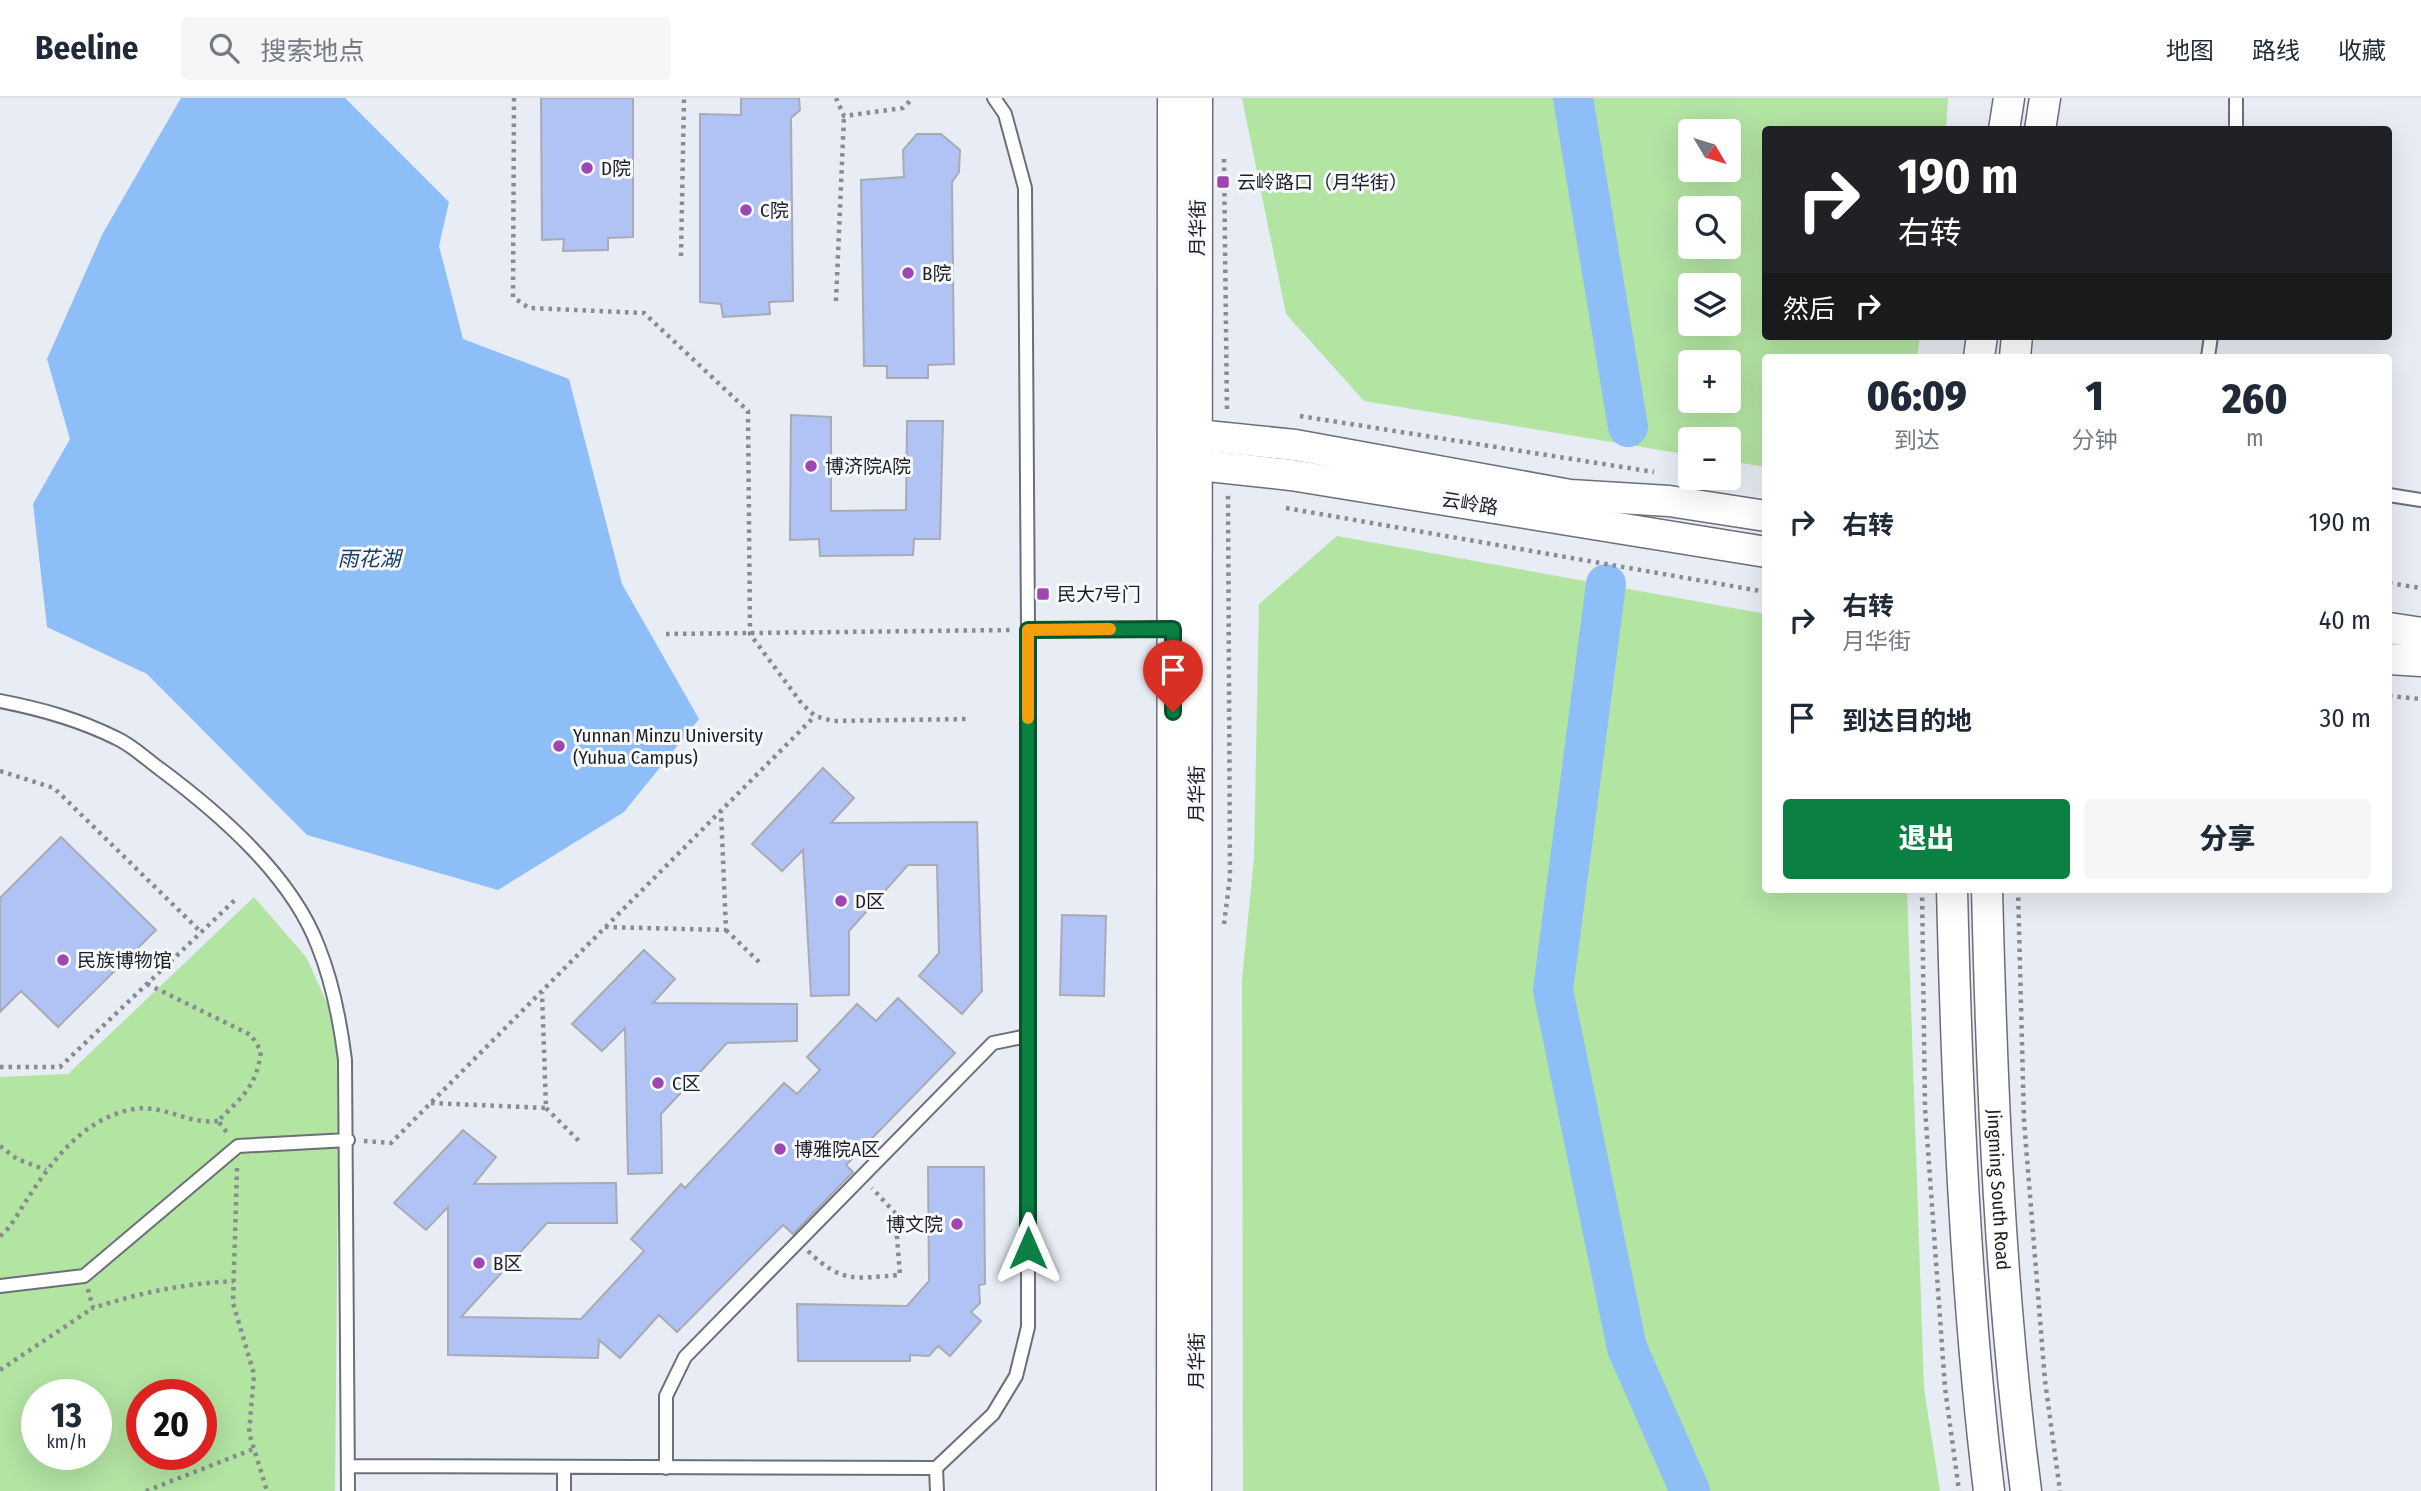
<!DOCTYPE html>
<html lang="zh">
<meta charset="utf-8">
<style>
body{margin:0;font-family:"Fira Sans Condensed","Noto Sans SC",sans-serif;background:#f6f6f7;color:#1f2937;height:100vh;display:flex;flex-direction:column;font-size:26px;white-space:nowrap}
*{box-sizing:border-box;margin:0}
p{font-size:23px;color:#747a83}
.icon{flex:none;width:38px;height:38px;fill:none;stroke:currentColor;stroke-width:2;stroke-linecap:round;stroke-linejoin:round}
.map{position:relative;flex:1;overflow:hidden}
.side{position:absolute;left:1762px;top:256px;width:630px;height:539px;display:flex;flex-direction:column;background:#fff;border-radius:7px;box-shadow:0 7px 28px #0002}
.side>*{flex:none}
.banner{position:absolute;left:1762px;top:28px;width:630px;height:214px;border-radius:7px;box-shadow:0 7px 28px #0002;background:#202124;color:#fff;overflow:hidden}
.needle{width:46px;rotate:128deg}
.tools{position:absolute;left:1678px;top:21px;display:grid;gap:14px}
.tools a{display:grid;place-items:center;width:63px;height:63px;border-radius:7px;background:#fff;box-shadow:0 7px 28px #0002;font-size:35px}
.speed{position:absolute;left:21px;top:1281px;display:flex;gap:14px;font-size:35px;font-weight:700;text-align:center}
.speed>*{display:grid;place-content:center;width:91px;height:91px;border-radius:50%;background:#fff;box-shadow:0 7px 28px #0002;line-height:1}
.speed small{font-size:18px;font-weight:400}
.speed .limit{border:10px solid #d22;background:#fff;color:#111}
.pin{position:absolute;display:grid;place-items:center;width:60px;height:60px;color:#fff;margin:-72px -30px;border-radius:50% 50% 50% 0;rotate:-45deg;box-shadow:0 0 7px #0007}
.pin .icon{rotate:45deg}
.me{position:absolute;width:77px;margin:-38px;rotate:0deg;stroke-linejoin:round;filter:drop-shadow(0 0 5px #0008)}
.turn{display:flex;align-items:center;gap:24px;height:147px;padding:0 21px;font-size:32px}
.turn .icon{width:91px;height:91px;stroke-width:2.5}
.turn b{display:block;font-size:49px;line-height:60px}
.then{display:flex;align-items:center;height:66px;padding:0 21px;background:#0003;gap:14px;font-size:26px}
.eta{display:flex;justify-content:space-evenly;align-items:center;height:119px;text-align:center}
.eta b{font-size:42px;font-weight:800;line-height:49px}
.cta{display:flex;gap:14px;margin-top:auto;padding:14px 21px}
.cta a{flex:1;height:80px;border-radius:7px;background:#0b8043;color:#fff;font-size:28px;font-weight:800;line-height:80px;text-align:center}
.cta a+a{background:#f6f6f7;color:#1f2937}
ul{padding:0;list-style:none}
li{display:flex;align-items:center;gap:21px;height:98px;padding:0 21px}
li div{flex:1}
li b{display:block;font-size:26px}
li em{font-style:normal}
header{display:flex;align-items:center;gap:42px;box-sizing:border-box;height:98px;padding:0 35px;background:#fff;border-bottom:2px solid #e0e1e3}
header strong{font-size:33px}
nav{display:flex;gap:38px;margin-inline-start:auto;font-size:24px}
.search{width:490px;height:63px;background:#f6f6f7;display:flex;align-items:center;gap:18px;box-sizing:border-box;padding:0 24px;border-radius:7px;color:#747a83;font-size:26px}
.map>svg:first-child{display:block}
.green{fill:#b2e4a2;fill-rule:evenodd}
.water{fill:#8ebef8}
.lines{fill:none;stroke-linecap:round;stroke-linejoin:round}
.river{stroke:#8ebef8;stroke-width:40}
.building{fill:#b0c3f4;stroke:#a8abb3;stroke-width:2}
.service-casing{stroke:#6c6f77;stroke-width:16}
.tertiary-casing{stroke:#6c6f77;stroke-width:33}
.path{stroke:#888b90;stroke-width:4.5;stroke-dasharray:3.5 5;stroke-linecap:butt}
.service{stroke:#fff;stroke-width:12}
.tertiary{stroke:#fff;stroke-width:30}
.route-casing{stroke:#07532c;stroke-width:18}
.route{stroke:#0b8043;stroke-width:12}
.slow{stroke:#f59e0b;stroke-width:12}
.poi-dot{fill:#9d47b4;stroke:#f7f9fe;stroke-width:2.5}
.labels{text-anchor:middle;stroke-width:6;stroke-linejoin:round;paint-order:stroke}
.poi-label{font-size:19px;fill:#1e1f22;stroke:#f7f9fe;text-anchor:start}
.street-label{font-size:19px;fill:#1e1f22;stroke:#f7f9fe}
.water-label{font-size:21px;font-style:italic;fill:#153e6b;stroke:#f7f9fe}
</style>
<header>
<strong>Beeline</strong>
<div class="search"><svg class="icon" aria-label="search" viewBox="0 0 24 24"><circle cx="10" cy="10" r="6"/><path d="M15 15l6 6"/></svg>搜索地点</div>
<nav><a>地图</a><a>路线</a><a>收藏</a></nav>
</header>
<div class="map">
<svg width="2421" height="1393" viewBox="0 0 2421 1393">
<rect width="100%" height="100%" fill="#e8ecf4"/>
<!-- green -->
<path class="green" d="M1242 0H1948L1946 31 1766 32V238H1920L1917 259H1766V369L1729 363V341H1690V357L1364 303 1286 216ZM1690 33H1729V72H1690ZM1690 110H1729V149H1690ZM1690 187H1729V226H1690ZM1690 264H1729V303H1690Z
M1337 438 1766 516V791H1907L1924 1291 1940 1393H1243L1242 882 1254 760 1259 506Z
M254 799 306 859 328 907 339 967 335 1393H0V979L68 976ZM37 1297H96V1356H37ZM142 1297H201V1356H142Z"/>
<!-- water -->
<path class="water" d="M181 0H345L449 104 439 148 463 241 569 281 622 486 699 621 624 714 498 792 307 737 147 576 47 529 33 406 70 341 47 261 103 135Z"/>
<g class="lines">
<!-- river -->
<path class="river" d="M1573 0 1628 329
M1606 486 1553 892 1627 1250 1690 1393"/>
</g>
<!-- building -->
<path class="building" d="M541 0H633V139L608 140V152L563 153 564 141 542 142Z
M741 0H799L800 12 791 20 793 203 769 204 770 216 723 219 721 206 700 204V16L741 17Z
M917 36H941L960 52 959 74 952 84 954 266 928 267V280H887V268H864L861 82 904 79 903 52Z
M791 317 831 319V413L906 412 907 323H943L940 441H914L913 457 820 458 819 441 790 442Z
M823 670 854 700 831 725 977 724 982 893 962 916 919 878 939 855 937 767H908L849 833V897L811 898 803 752 782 773 752 746Z
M61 739 156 832 58 929 21 893 0 914V800Z
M1062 817 1106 818 1104 898 1060 897Z
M644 852 675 881 653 905 797 906V943L727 945 661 1016 662 1075 628 1076 625 930 602 953 572 926Z
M898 900 955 955 846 1067 853 1074 793 1136 783 1127 677 1234 659 1217 620 1260 599 1242 598 1260 448 1257V1109L426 1132 394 1105 463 1032 496 1059 474 1086 616 1085 617 1125H547L461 1219 581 1221 644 1153 631 1141 681 1086 685 1090 784 985 797 996 820 972 807 959 857 906 876 923Z
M928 1069H984L985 1186 979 1187 980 1205 971 1214 981 1223 950 1258 938 1248 929 1258 910 1257V1263H798L797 1206 907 1208 929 1183Z"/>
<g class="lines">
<defs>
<path id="service" d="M2236 32V0
M2208 259 2211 238
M2389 397 2421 402
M1028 532 1172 531
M0 603C41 611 78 621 116 640 132 647 146 661 160 671 219 715 291 777 318 848 333 885 340 922 345 962L348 1393
M0 1188 84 1178 238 1048 348 1042
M349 1368 936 1370 993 1316 1016 1278 1028 1229V532L1025 90 1005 16 994 0
M666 1370V1298L685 1259 993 945 1027 938
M936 1370 937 1393
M564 1393V1369"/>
<g id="tertiary">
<path d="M2004 32 2009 0"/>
<path d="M2040 32 2045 0"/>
<path d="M1979 259 1982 238"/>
<path d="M2015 259 2017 238"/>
<path d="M1177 335 1295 347 1570 397 1669 403 1766 418"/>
<path d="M1180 365 1291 377 1766 454"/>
<path d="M2389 530 2421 535"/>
<path d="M2389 561 2421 563"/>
<path d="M1952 791C1957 992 1965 1193 1989 1393"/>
<path id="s1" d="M1987 791C1992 992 2000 1193 2026 1393"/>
<path d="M1172 1393 1173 0"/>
<path d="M1196 1393 1197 0"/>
</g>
</defs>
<!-- service casing -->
<use href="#service" class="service-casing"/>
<!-- tertiary casing -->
<use href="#tertiary" class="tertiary-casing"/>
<!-- path -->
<path class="path" d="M514 0 513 199 529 210 644 215 748 313 750 536 802 606 815 618 833 623 968 621
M836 0 844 18 903 10 913 0
M1224 61 1227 315
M681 158 684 0
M836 203 844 18
M1300 318 1654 374
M1286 410 1766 494
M2389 485 2421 490
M666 536 1012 532
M2389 598 2421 601
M0 673 54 690 201 834
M1922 791 1925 1010 1945 1290 1959 1393
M2018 791 2024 1023 2045 1283 2060 1393
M1224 826 1230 779 1228 394
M605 829 726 832 721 713
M726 832 759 864
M147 886 251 937 261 953C257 988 242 999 218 1023L228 1036
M0 969H60L237 800
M431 1005 546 1010 542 894
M546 1010 580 1044
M364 1043 391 1045 815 618
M0 1048 17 1061 46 1072
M237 1070 233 1205 254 1276 249 1335 267 1393
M0 1138C11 1130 18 1115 26 1103 52 1063 83 1020 134 1011 164 1006 188 1027 218 1023
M808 1153C842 1186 855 1180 900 1177L895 1115 872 1090
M88 1191 93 1210C143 1194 182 1186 234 1183
M0 1272 93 1210
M146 1393 256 1350"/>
<!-- service -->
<use href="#service" class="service"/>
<!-- tertiary -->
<use href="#tertiary" class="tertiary"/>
</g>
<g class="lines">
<defs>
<path id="route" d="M1028 1150V532L1173 531V614"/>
</defs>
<!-- route casing -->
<use href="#route" class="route-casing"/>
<!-- route -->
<use href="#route" class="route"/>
<!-- slow -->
<path class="slow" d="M1028 620V532L1110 531"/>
</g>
<!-- markers -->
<g class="poi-dot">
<circle cx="587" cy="70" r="7"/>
<rect x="1216" y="77" width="14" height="14" rx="3.5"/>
<circle cx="746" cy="112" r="7"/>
<circle cx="908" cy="175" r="7"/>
<circle cx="811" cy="368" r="7"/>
<rect x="1036" y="489" width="14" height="14" rx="3.5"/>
<circle cx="559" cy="648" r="7"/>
<circle cx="841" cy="803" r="7"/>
<circle cx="63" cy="862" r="7"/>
<circle cx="658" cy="985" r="7"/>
<circle cx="780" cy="1051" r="7"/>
<circle cx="957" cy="1126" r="7"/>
<circle cx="479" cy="1165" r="7"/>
</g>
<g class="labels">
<!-- poi labels -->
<g class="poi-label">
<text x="601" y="77">D院</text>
<text x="1237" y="91">云岭路口（月华街）</text>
<text x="760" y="119">C院</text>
<text x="922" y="182">B院</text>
<text x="825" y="375">博济院A院</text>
<text x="1057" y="503">民大7号门</text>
<text x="573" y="644">Yunnan Minzu University<tspan x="573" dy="22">(Yuhua Campus)</tspan></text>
<text x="855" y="810">D区</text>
<text x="77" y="869">民族博物馆</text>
<text x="672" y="992">C区</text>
<text x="794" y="1058">博雅院A区</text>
<text x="943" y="1133" text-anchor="end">博文院</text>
<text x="493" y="1172">B区</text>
</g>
<!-- street labels -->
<g class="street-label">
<text transform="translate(1197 130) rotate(-90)" y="7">月华街</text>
<text transform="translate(1470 405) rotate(9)" y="7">云岭路</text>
<text transform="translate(1196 696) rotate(-90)" y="7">月华街</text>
<text dy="7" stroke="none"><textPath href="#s1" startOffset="301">Jingming South Road</textPath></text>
<text transform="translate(1196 1263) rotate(-90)" y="7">月华街</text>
</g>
<!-- water labels -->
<g class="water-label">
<text x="369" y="468">雨花湖</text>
</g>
</g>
</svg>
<div class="tools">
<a><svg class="needle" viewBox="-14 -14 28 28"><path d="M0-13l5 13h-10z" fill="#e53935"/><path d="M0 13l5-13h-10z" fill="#747a83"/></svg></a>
<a><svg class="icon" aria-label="search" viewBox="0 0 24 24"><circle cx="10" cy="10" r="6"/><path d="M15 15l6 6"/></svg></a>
<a><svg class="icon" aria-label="layers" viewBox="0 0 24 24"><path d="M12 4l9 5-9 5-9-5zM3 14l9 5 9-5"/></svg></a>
<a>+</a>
<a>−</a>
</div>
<div class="speed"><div>13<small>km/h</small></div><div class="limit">20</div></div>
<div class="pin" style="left:1173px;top:614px;background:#d93025"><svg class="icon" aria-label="arrive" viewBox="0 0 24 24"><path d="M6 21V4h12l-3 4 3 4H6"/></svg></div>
<svg class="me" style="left:1028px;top:1150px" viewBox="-20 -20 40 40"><path d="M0-17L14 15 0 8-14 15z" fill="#0b8043" stroke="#fff" stroke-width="4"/></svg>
<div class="banner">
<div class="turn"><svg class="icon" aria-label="right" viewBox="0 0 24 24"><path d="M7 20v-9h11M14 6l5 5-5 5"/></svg><div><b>190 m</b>右转</div></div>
<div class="then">然后<svg class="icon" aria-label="right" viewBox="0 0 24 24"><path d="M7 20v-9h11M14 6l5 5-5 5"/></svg></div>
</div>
<section class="side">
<div class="eta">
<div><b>06:09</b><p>到达</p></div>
<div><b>1</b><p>分钟</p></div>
<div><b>260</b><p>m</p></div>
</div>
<ul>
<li><svg class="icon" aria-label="right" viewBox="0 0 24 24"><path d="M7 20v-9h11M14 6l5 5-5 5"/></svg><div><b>右转</b></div><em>190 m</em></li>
<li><svg class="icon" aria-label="right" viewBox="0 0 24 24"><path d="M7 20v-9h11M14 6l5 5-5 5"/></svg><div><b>右转</b><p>月华街</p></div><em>40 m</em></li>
<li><svg class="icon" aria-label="arrive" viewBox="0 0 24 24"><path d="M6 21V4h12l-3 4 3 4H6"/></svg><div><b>到达目的地</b></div><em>30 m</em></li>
</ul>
<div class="cta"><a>退出</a><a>分享</a></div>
</section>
</div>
